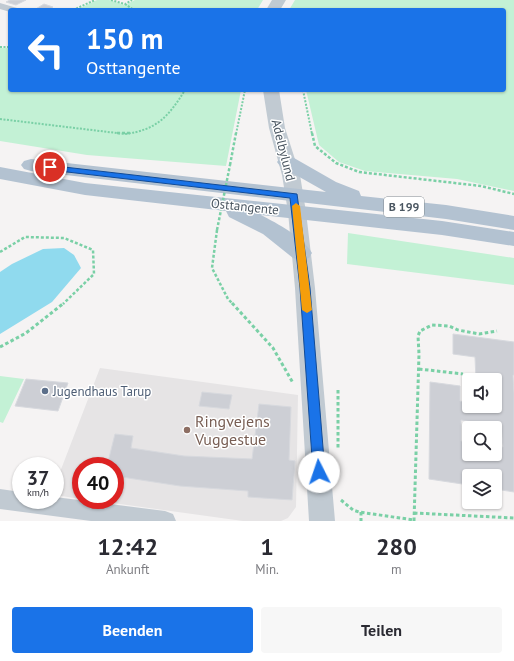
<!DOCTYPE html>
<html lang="de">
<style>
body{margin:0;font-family:"PT Sans",sans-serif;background:#f7f7f7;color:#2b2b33;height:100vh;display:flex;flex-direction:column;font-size:15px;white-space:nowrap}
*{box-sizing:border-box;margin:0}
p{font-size:13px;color:#7c7c81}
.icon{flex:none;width:22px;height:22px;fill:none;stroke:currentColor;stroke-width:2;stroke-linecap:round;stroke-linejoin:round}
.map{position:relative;height:521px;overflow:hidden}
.drawer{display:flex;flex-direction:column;background:#fff;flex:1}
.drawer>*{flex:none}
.guide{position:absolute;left:8px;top:8px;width:498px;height:84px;border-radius:4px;box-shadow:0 1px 3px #0004;background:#1a73e8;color:#fff;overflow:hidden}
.fabs{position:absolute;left:462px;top:373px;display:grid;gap:8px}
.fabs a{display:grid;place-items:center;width:40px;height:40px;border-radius:4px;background:#fff;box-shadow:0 1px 3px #0004;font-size:20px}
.speed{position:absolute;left:12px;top:457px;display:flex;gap:8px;font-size:20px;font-weight:700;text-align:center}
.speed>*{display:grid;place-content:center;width:52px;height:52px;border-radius:50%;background:#fff;box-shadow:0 1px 3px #0004;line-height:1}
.speed small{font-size:10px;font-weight:400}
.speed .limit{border:6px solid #d22;background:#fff;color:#111}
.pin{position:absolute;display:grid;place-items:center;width:34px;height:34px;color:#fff;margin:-17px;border:2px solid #fff;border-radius:50%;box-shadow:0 1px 4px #0007}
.me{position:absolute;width:44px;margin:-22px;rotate:356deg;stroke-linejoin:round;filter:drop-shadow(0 0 3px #0008)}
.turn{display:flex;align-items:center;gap:14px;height:84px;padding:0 12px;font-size:18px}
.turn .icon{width:52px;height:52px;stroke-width:2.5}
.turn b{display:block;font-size:28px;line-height:34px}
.eta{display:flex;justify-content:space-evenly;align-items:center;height:68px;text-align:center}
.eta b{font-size:24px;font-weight:700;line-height:28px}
.action{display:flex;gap:8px;margin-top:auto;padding:8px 12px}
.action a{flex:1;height:46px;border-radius:4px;background:#1a73e8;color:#fff;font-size:16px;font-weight:700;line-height:46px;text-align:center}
.action a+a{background:#f7f7f7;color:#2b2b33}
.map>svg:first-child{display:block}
.education{fill:#e6e4e5}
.green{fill:#c3f1d5}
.water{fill:#90daee}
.building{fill:#cdcfd5;stroke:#d7d9de;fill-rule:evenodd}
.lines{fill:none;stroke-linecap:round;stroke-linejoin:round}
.path-far2{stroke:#7ad0a6;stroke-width:2;stroke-dasharray:2 1.5;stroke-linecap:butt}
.path-far1{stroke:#7ad0a6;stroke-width:2.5;stroke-dasharray:3 2;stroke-linecap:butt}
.path{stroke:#7ad0a6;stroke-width:3;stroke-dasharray:3.5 2.5;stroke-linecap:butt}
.minor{fill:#c1cad2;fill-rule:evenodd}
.tertiary{fill:#c1cad2;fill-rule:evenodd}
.primary{fill:#b3c2d1;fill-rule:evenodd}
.path-bridge{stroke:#7ad0a6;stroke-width:2.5;stroke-dasharray:3 2;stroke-linecap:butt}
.route{fill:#1a73e8;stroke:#114b97}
.slow{fill:#f59e0b}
.service-dot{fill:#5c6f8a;stroke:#fff;stroke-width:1.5}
.education-dot{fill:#8d6e63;stroke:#fff;stroke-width:1.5}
.labels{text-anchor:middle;stroke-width:3;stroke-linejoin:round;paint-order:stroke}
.shield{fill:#fff;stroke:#808990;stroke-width:1}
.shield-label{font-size:12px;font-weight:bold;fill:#4a5661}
.street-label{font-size:13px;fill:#4a5661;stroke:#fff}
.service-label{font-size:13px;fill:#4e5e75;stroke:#fff;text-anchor:start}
.near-education-label{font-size:16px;fill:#785e54;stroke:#fff;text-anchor:start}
</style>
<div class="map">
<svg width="514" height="521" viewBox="0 0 514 521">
<rect width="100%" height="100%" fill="#f5f3f3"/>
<!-- education -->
<path class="education" d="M100 368 298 395 296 507 288 518 281 521H243L91 500H115V466H81V499L55 495V485Z"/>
<!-- green -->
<path class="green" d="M97 0H109L125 5 135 0H263L257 10H76Z
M295 0H514V191L457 179 365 171 339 162 319 145 306 90H504V10H289Z
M0 48H10V90H241L226 166 87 155 0 141Z
M348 233 514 258V285L347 264Z
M0 376 24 379 3 423 0 422Z"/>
<!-- water -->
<path class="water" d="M64 248 74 255 81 268 52 302 0 334V272L12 264 43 249Z"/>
<!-- building -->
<path class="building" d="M10 0H26L16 5 6 2Z
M44 4 53 7 49 10H34Z
M453 334 514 342V375H513L514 393V492L495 489V476H469V485L429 479 430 382 460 386V401L469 403V406H495V380H476L475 357 453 354ZM461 420 501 426 503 447 495 446V454H469V442L461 441Z
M26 379 68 383 58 411 15 406Z
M202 392 232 395 229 409 199 406Z
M259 404 291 407 289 460 295 461 292 500 248 497V491L180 486 115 476V466H107L115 434 133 436 131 448 184 456 252 459Z"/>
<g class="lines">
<!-- path-far2 -->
<path class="path-far2" d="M111 0 125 4 132 0
M125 4 134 10
M73 10 95 0
M0 47H10
M303 90 312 134
M0 119 125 134C157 130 169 116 185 90
M236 134 245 90"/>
<!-- path-far1 -->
<path class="path-far1" d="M117 133H132
M312 133 315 146 336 163 359 172 481 186 514 194
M230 165 236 133
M217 230 212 268 228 299 233 304
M0 252 25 237 64 238 93 250 94 274 63 304"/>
<!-- path -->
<path class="path" d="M232 303 273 348 293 383
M0 347 26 333 64 303
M419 369 463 374
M338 390V449
M341 500 353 510 359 512 414 520
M361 512V521
M414 513 514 518
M414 521 419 354 418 336 420 331 432 325 449 326 458 330 479 334 497 331"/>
<!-- minor -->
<path class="minor" d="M0 3 17 8 18 10H10V12L0 9Z
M0 489 21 492V500H55V497L165 511 173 514 176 521H91L0 509Z"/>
<!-- tertiary -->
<path class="tertiary" d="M272 0H286L280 10H266Z
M263 90H279L285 128 300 175 306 212 315 288 335 521H309L295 288 288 212 282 175 269 128Z"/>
<!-- primary -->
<path class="primary" d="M287 156 294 158 336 182 359 191 361 196 446 205 514 216V230L446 219 31 171 24 169 21 165 24 161 31 159 326 192 280 166 277 162 280 158Z
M0 167 85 183 442 221 514 232V246L442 235 261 215C278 224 302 236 312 253L309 258 301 260 293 258 263 234 229 217 226 211 85 195 0 179Z"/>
<!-- path-bridge -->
<path class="path-bridge" d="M217 230 230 165"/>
</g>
<!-- route -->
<path class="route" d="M47 165 297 194 310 288 325 472 323 476 319 477 315 476 313 472 300 288 290 198 50 170 47 169Z"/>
<!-- slow -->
<path class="slow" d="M296 203 300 206 312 310 307 313 302 310 292 206Z"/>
<!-- markers -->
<circle class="service-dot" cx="45" cy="391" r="4"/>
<circle class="education-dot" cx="187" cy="430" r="4"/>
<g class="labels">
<!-- shield labels -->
<rect class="shield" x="384" y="197" width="40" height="20" rx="3"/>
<g class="shield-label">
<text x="404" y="211">B 199</text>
</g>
<!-- street labels -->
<g class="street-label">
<text transform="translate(284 150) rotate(76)" y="5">Adelbylund</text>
<text transform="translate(245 206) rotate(6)" y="5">Osttangente</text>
</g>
<!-- service labels -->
<g class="service-label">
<text x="53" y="396">Jugendhaus Tarup</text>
</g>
<!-- near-education labels -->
<g class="near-education-label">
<text x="195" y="427">Ringvejens<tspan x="195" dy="18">Vuggestue</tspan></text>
</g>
</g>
</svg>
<div class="fabs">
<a><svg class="icon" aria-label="sound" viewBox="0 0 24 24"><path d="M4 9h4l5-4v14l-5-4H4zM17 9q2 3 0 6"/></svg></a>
<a><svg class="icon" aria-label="search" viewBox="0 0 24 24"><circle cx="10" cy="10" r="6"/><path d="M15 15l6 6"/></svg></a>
<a><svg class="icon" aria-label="layers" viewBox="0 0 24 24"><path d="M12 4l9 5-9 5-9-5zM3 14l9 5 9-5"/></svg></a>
</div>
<div class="speed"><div>37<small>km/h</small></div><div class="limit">40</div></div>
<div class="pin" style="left:50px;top:167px;background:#d93025"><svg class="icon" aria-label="arrive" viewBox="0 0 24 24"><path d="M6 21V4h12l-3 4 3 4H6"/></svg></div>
<svg class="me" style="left:319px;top:472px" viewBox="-20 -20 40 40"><circle r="19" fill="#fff"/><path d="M0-13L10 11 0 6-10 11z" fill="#1a73e8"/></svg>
<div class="guide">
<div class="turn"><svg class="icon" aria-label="left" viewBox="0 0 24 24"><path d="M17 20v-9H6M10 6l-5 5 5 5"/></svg><div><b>150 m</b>Osttangente</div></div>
</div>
</div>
<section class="drawer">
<div class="eta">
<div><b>12:42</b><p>Ankunft</p></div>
<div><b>1</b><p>Min.</p></div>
<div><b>280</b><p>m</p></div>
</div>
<div class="action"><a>Beenden</a><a>Teilen</a></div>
</section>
